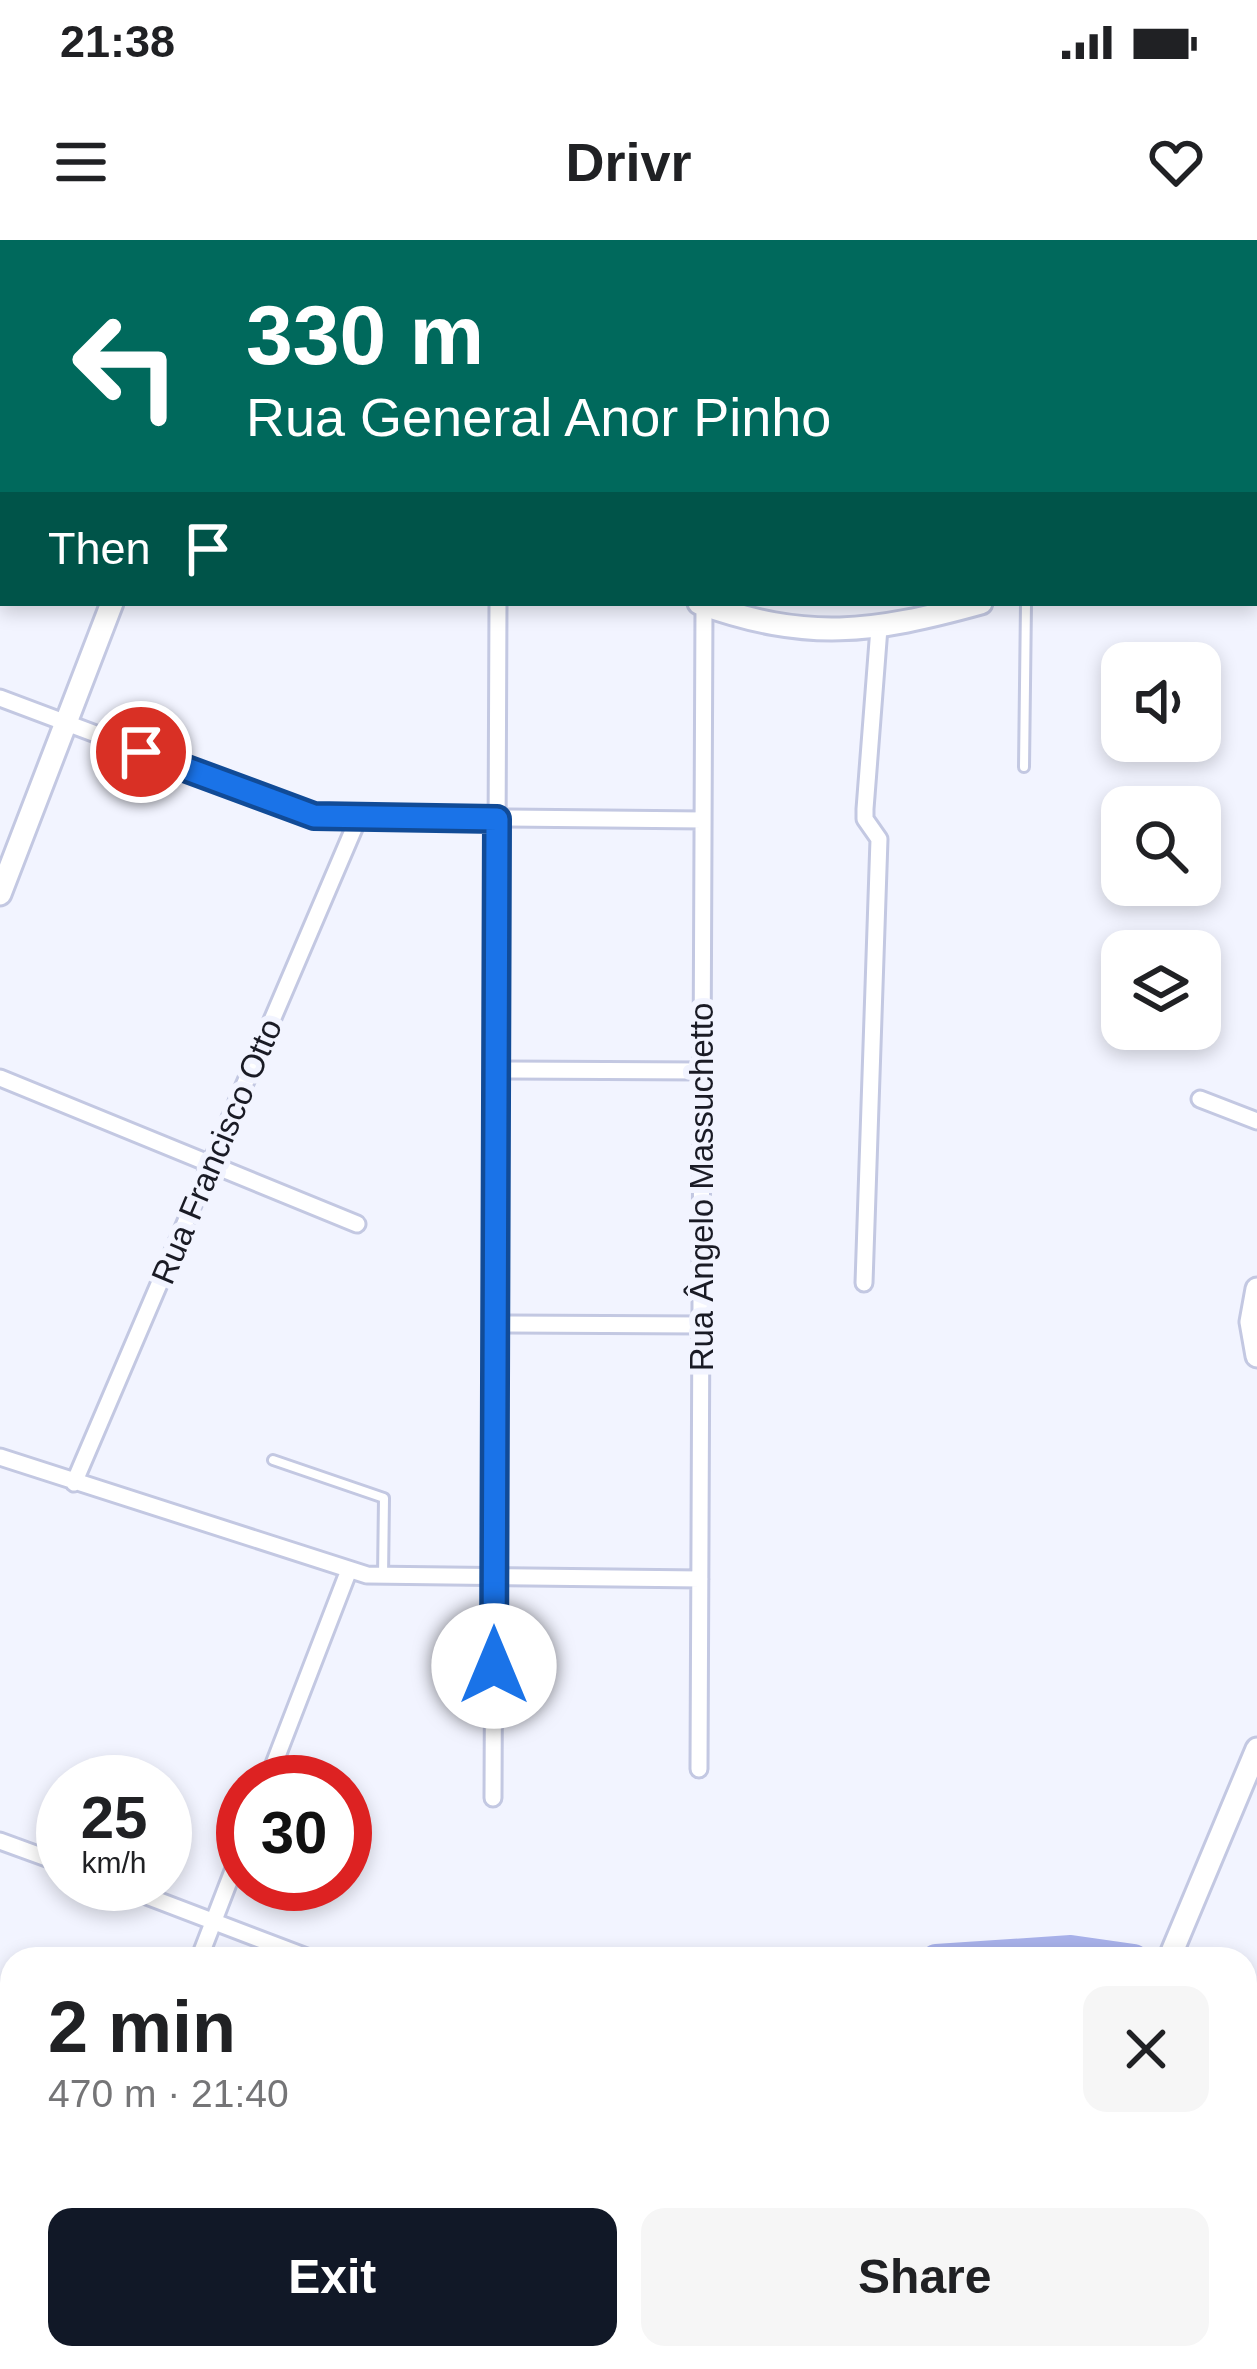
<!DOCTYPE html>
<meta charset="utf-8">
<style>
body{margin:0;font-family:Arial,sans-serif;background:#f6f6f6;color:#202124;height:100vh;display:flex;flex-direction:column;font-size:45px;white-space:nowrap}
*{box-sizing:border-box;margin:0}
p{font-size:39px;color:#757577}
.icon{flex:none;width:66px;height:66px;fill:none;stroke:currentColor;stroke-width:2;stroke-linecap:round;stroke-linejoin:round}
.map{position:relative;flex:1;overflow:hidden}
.sheet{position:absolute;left:0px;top:1707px;width:1257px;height:423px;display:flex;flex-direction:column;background:#fff;border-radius:36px 36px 0 0;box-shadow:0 6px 18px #0003}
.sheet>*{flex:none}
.top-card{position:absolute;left:0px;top:0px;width:1257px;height:366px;box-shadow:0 6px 18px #0003;background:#00695c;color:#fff;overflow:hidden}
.tools{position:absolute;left:1101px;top:402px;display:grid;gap:24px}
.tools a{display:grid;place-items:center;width:120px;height:120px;border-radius:24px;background:#fff;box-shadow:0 6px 18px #0003;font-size:60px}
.speed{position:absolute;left:36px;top:1515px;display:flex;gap:24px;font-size:60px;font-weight:700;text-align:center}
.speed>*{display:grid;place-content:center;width:156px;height:156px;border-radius:50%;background:#fff;box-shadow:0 6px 18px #0003;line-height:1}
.speed small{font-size:30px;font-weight:400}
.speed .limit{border:18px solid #d22;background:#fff;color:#111}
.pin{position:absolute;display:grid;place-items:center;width:102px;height:102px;color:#fff;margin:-51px;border:6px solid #fff;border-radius:50%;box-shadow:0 3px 12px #0007}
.me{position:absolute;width:132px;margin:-66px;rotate:0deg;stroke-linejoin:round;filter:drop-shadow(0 0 9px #0008)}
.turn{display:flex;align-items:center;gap:42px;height:252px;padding:0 48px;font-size:54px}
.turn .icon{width:156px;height:156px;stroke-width:2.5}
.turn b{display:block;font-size:84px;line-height:102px}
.then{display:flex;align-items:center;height:114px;padding:0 48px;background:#0003;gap:24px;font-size:45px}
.round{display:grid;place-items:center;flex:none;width:126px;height:126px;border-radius:24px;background:#f6f6f6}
.overview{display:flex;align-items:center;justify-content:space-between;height:204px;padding:0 48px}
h1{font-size:72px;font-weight:700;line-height:90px}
.button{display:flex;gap:24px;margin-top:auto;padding:24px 48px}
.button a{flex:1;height:138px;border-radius:24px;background:#111827;color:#fff;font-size:48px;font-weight:700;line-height:138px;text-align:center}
.button a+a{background:#f6f6f6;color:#202124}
.status{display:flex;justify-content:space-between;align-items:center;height:84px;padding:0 60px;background:#fff;direction:ltr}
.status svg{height:33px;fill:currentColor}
header{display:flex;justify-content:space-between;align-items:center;height:156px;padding:0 48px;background:#fff;font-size:54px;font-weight:700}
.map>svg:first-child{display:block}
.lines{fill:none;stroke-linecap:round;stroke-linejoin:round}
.river{stroke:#a8b1ea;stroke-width:30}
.lane-casing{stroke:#c3c8e2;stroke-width:14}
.street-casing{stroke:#c3c8e2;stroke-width:21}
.secondary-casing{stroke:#c3c8e2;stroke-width:27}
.lane{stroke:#fff;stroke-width:8}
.street{stroke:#fff;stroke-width:15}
.secondary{stroke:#fff;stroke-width:21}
.route-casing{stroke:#114b97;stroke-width:30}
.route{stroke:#1a73e8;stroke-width:21}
.labels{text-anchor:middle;stroke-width:12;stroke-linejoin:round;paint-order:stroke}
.street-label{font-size:33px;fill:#1a1b25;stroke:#f2f4ff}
</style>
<div class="status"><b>21:38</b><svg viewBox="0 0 49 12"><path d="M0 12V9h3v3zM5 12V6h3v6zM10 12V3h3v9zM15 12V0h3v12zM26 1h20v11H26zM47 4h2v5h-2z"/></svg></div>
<header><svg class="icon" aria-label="menu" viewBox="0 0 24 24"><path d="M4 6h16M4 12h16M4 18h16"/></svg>Drivr<svg class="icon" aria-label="heart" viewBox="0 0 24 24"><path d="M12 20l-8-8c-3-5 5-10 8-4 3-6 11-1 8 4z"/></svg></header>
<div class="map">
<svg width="1257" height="2129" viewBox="0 0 1257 2129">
<rect width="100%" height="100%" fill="#f2f4ff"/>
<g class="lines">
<!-- river -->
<path class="river" d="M936 1719 1071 1710 1134 1719
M1245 1777 1254 1801 1257 1826
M0 1823 12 1829"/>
<defs>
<path id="lane" d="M0 54 3 56
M1024 527 1026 363
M273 1220 384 1258 383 1337"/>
<path id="street" d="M939 0 941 3
M323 3 325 0
M547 3H553
M854 3 858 0
M1254 56 1257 52
M0 458 314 576 703 580
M496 830 702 831
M0 838 357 984
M1200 859 1257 881
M864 1043 879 599 865 579V569L879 388
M495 1084 701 1085
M0 1217 367 1335 700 1339
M74 1243 358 579
M699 1529 704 365
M267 1542 349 1330
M493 1558 498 363
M0 1601 63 1624
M115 1644 312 1719
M199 1719 243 1605
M1198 2118 1224 2129
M46 2129 50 2118
M695 2129 700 2118"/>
<path id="secondary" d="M0 112 3 113
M1254 339H1257
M699 363C808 402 872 393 981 363
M0 654 112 363
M1257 1049 1251 1082 1257 1116
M1169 1719 1257 1509
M996 2129 1000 2118"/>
</defs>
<!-- lane casing -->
<use href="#lane" class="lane-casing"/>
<!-- street casing -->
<use href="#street" class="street-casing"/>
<!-- secondary casing -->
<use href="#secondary" class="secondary-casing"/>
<!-- lane -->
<use href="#lane" class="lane"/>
<!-- street -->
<use href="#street" class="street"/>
<!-- secondary -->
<use href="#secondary" class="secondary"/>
</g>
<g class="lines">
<defs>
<path id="route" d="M141 512 314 576 497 579 494 1426"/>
</defs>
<!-- route casing -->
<use href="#route" class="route-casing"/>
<!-- route -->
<use href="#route" class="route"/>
</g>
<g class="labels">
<!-- street labels -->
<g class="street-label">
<text transform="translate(216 911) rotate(-67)" y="12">Rua Francisco Otto</text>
<text transform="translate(701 947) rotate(-90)" y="12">Rua Ângelo Massuchetto</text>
</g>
</g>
</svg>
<div class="tools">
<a><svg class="icon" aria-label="sound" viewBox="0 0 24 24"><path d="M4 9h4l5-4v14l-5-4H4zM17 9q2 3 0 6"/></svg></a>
<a><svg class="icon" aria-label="search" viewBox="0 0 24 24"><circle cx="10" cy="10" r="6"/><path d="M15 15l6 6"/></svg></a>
<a><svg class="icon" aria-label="layers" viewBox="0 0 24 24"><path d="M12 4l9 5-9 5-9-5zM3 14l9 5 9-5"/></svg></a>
</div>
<div class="speed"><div>25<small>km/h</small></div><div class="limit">30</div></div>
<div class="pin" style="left:141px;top:512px;background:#d93025"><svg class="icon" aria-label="arrive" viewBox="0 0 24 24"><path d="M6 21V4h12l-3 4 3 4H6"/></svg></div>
<svg class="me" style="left:494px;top:1426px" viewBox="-20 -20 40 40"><circle r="19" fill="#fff"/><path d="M0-13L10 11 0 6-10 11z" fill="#1a73e8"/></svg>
<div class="top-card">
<div class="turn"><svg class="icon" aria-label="left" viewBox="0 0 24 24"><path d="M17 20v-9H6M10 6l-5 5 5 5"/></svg><div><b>330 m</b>Rua General Anor Pinho</div></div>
<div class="then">Then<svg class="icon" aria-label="arrive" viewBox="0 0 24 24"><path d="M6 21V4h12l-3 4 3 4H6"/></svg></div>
</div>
<section class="sheet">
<div class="overview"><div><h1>2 min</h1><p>470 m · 21:40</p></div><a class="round"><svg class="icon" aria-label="close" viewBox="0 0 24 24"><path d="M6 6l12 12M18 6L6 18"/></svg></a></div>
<div class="button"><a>Exit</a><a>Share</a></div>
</section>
</div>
